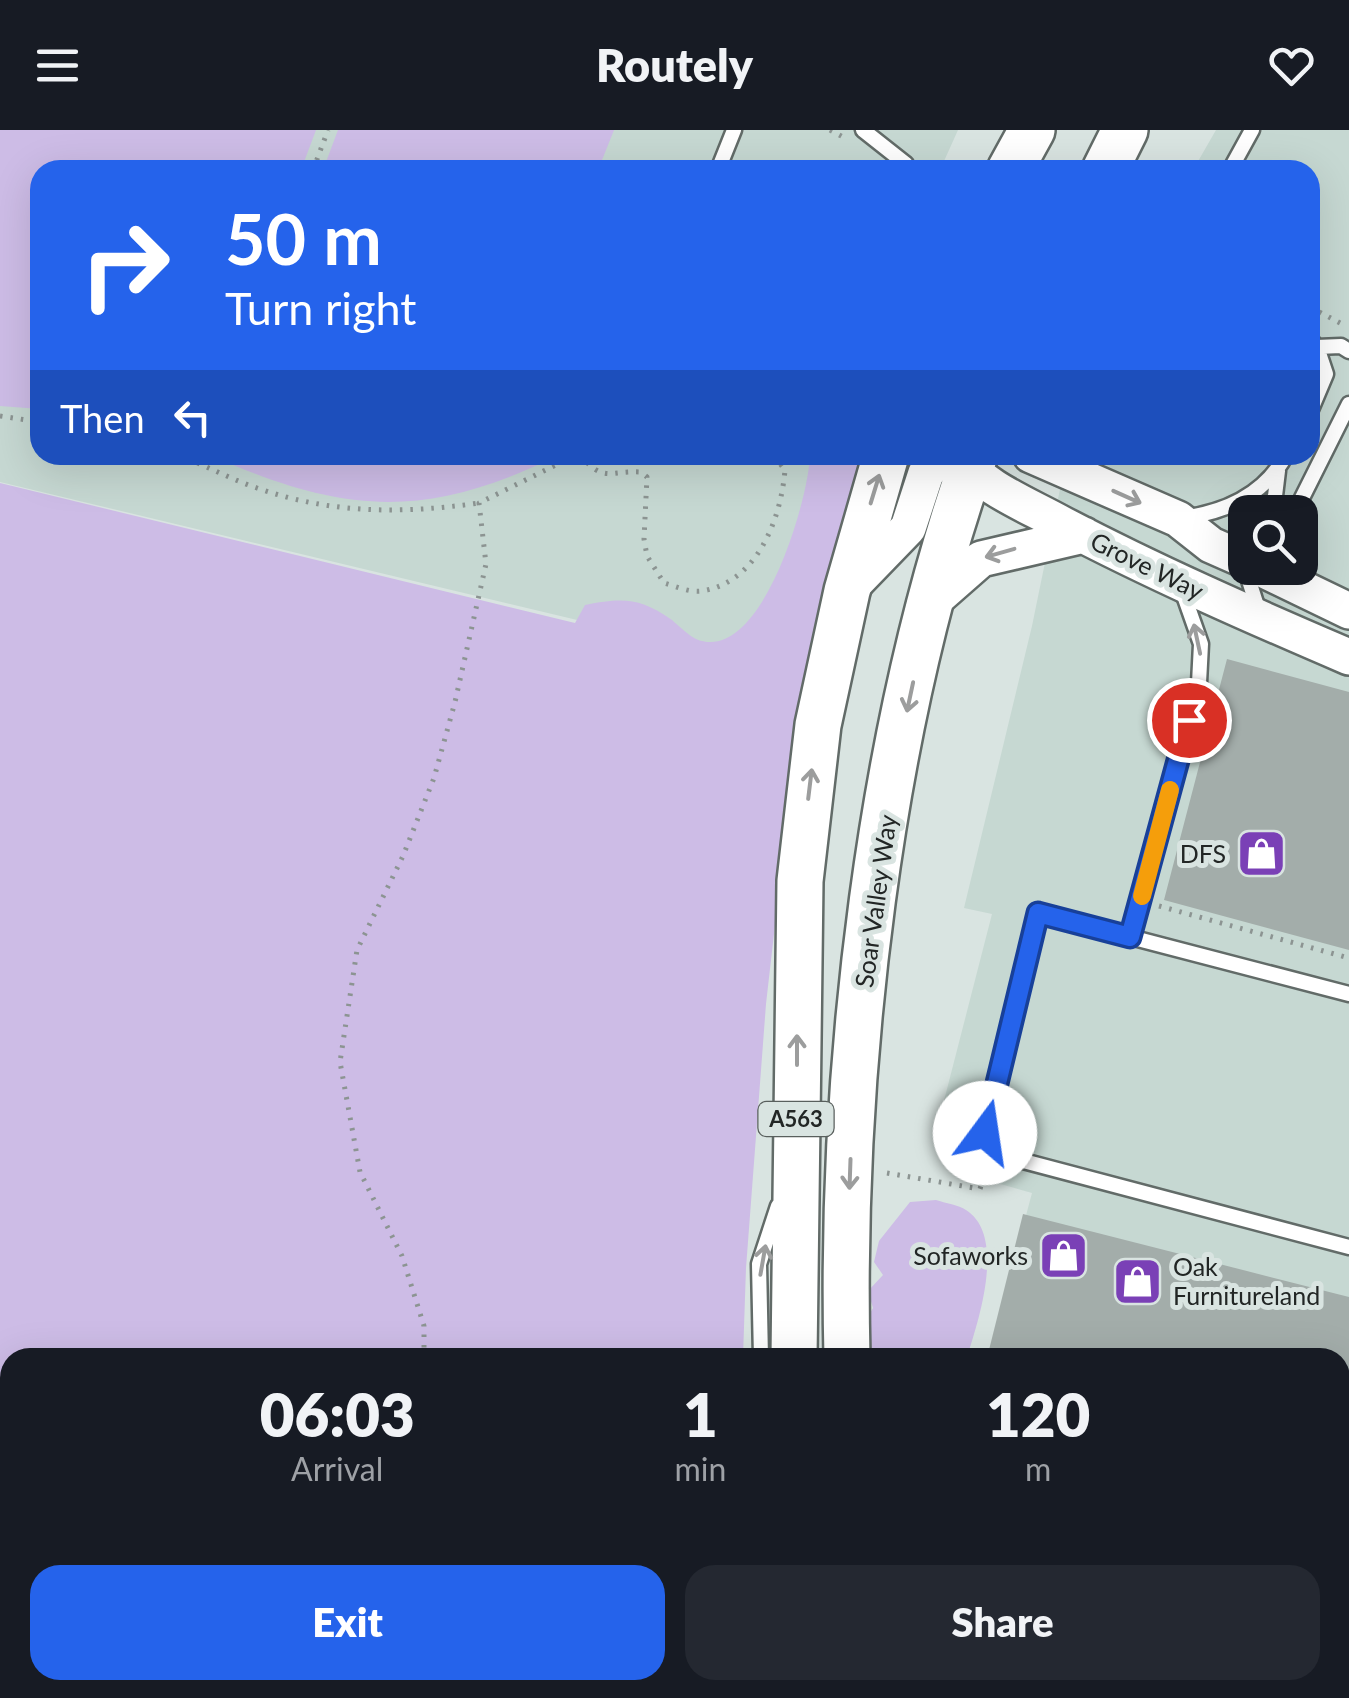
<!DOCTYPE html>
<style>
body{margin:0;font-family:Lato,sans-serif;background:#242831;color:#f1f3f6;height:100vh;display:flex;flex-direction:column;font-size:38px;white-space:nowrap}
*{box-sizing:border-box;margin:0}
p{font-size:32px;color:#9ea1a6}
.icon{flex:none;width:55px;height:55px;fill:none;stroke:currentColor;stroke-width:2;stroke-linecap:round;stroke-linejoin:round}
.map{position:relative;flex:1;overflow:hidden}
.side{position:absolute;left:0px;top:1218px;width:1350px;height:352px;display:flex;flex-direction:column;background:#171b24;border-radius:30px 30px 0 0;box-shadow:0 10px 40px #0002}
.side>*{flex:none}
.banner{position:absolute;left:30px;top:30px;width:1290px;height:305px;border-radius:30px;box-shadow:0 10px 40px #0002;background:#2563eb;color:#fff;overflow:hidden}
.fabs{position:absolute;left:1228px;top:365px;display:grid;gap:20px}
.fabs a{display:grid;place-items:center;width:90px;height:90px;border-radius:20px;background:#171b24;box-shadow:0 10px 40px #0002;font-size:50px}
.pin{position:absolute;display:grid;place-items:center;width:85px;height:85px;color:#fff;margin:-42px;border:5px solid #fff;border-radius:50%;box-shadow:0 2px 10px #0007}
.me{position:absolute;width:110px;margin:-55px;rotate:14deg;stroke-linejoin:round;filter:drop-shadow(0 0 8px #0008)}
.turn{display:flex;align-items:center;gap:35px;height:210px;padding:0 30px;font-size:45px}
.turn .icon{width:130px;height:130px;stroke-width:2.5}
.turn b{display:block;font-size:70px;line-height:85px}
.then{display:flex;align-items:center;height:95px;padding:0 30px;background:#0003;gap:20px;font-size:38px}
.eta{display:flex;justify-content:space-evenly;align-items:center;height:170px;text-align:center}
.eta b{font-size:60px;font-weight:800;line-height:70px}
.button{display:flex;gap:20px;margin-top:auto;padding:20px 30px}
.button a{flex:1;height:115px;border-radius:30px;background:#2563eb;color:#fff;font-size:40px;font-weight:800;line-height:115px;text-align:center}
.button a+a{background:#242831;color:#f1f3f6}
header{display:flex;justify-content:space-between;align-items:center;height:130px;padding:0 30px;background:#171b24;font-size:45px;font-weight:800}
.map>svg:first-child{display:block}
.built{fill:#c6d8d2;fill-rule:evenodd}
.green{fill:#cdbce6}
.building{fill:#a3adaa}
.lines{fill:none;stroke-linecap:round;stroke-linejoin:round}
.service-casing{stroke:#626b68;stroke-width:19}
.tertiary-casing{stroke:#626b68;stroke-width:40}
.trunk-casing{stroke:#626b68;stroke-width:50}
.path{stroke:#8c9492;stroke-width:5;stroke-dasharray:2.5 8;stroke-linecap:butt}
.service{stroke:#fff;stroke-width:14}
.tertiary{stroke:#fff;stroke-width:35}
.trunk{stroke:#fff;stroke-width:45}
.oneway{stroke:#9c9d9d}
.route-casing{stroke:#184099;stroke-width:25}
.route{stroke:#2563eb;stroke-width:18}
.slow{stroke:#f59e0b;stroke-width:18}
.labels{text-anchor:middle;stroke-width:10;stroke-linejoin:round;paint-order:stroke}
.shield{fill:#d9e4e1;stroke:#595f5d;stroke-width:2.5}
.shield-label{font-size:22px;font-weight:bold;fill:#222625}
.street-label{font-size:25px;fill:#222625;stroke:#d9e4e1}
.poi-label{font-size:25px;fill:#222625;stroke:#d9e4e1;text-anchor:end}
</style>
<header><svg class="icon" aria-label="menu" viewBox="0 0 24 24"><path d="M4 6h16M4 12h16M4 18h16"/></svg>Routely<svg class="icon" aria-label="heart" viewBox="0 0 24 24"><path d="M12 20l-8-8c-3-5 5-10 8-4 3-6 11-1 8 4z"/></svg></header>
<div class="map">
<svg width="1349" height="1568" viewBox="0 0 1349 1568">
<rect width="100%" height="100%" fill="#d9e4e1"/>
<!-- built -->
<path class="built" d="M0 0H958L940 40H40V325H824L766 539 661 510 0 352Z
M1216 0H1349V1461L1340 1458V1228L988 1227 1032 1063 969 1045 938 994 992 784 964 778 1032 496 1067 325H1310V40H1193ZM1245 382H1300V438H1245Z"/>
<!-- green -->
<path class="green" d="M0 0H316L301 40H40V279L0 276Z
M338 0H614L598 40H323Z
M219 325H559C430 388 348 386 217 328Z
M810 325H866L795 620 766 874 746 1138 743 1227 10 1228V1560H760L761 1568H0V353L575 493 585 475C622 468 639 467 672 490 679 496 688 505 696 509 761 537 809 368 810 325Z
M936 1070C945 1073 959 1075 966 1080 1007 1106 978 1192 967 1227H872L862 1197 873 1178 868 1161 883 1145 874 1132 879 1111 910 1072Z
M1340 1485 1349 1487V1568H898V1560H1340Z"/>
<!-- building -->
<path class="building" d="M1227 529 1349 562V820L1164 770Z
M1023 1084 1349 1167V1418L1340 1416V1228H987Z"/>
<g class="lines">
<defs>
<path id="service" d="M863 0 906 34
M718 40 734 0
M1230 40 1252 0
M1310 209 1317 217 1341 216 1349 221
M1310 282 1326 244 1317 217
M1268 382 1275 366 1278 341
M1295 382 1349 274
M1183 388C1226 382 1265 364 1286 325
M1245 438 1258 479
M1130 807 1199 553 1201 514 1182 460
M1349 864 1038 783 985 1003 993 1023 1349 1117
M761 1228 759 1134 778 1076
M1340 1433 1349 1436
M784 1560 785 1568"/>
<path id="tertiary" d="M958 325C982 357 1023 373 1058 392 1153 442 1251 485 1349 527
M1031 325 1178 389 1211 415 1245 430
M1260 438 1349 481
M848 460 908 398 926 343 943 325
M932 472 981 429 1084 405"/>
<path id="trunk" d="M1010 40 1032 0
M1105 40 1125 0
M794 1228 800 751 818 595 847 461 886 325
M847 1228C840 940 879 596 975 325
M818 1560 820 1568
M872 1560 874 1568"/>
</defs>
<!-- service casing -->
<use href="#service" class="service-casing"/>
<!-- tertiary casing -->
<use href="#tertiary" class="tertiary-casing"/>
<!-- trunk casing -->
<use href="#trunk" class="trunk-casing"/>
<!-- path -->
<path class="path" d="M830 0 843 7
M313 40 328 0
M1310 177 1342 194
M0 286 40 292
M178 325C205 335 230 349 257 358 331 384 402 384 479 373
M580 325C605 354 609 340 641 342L647 347 644 409 647 426 664 453C675 456 690 463 702 461 758 452 781 388 785 340L773 325
M1159 776 1349 828
M887 1043 980 1059 986 1040
M424 1228V1196L402 1126 360 1042 340 932 357 820 403 726 434 648 455 572 486 434 479 373 576 325
M0 1548 10 1555
M18 1560 31 1568
M331 1568 335 1560"/>
<!-- service -->
<use href="#service" class="service"/>
<!-- tertiary -->
<use href="#tertiary" class="tertiary"/>
<!-- trunk -->
<use href="#trunk" class="trunk"/>
</g>
<!-- one-way arrows -->
<defs><path id="oneway-shaft" d="M-6 0H5M1.5-3L5.5 0L1.5 3" fill="none" stroke-width="1.6" stroke-linecap="round" stroke-linejoin="round" transform="scale(2.5)"/></defs>
<g class="oneway">
<use href="#oneway-shaft" transform="translate(875 359) rotate(-73)"/>
<use href="#oneway-shaft" transform="translate(1127 367) rotate(24)"/>
<use href="#oneway-shaft" transform="translate(1000 423) rotate(164)"/>
<use href="#oneway-shaft" transform="translate(1197 509) rotate(-102)"/>
<use href="#oneway-shaft" transform="translate(910 567) rotate(102)"/>
<use href="#oneway-shaft" transform="translate(810 654) rotate(-83)"/>
<use href="#oneway-shaft" transform="translate(797 920) rotate(-90)"/>
<use href="#oneway-shaft" transform="translate(850 1044) rotate(92)"/>
<use href="#oneway-shaft" transform="translate(763 1130) rotate(-80)"/>
</g>
<g class="lines">
<defs>
<path id="route" d="M985 1003 1038 783 1130 807 1189 590"/>
</defs>
<!-- route casing -->
<use href="#route" class="route-casing"/>
<!-- route -->
<use href="#route" class="route"/>
<!-- slow -->
<path class="slow" d="M1142 766 1170 660"/>
</g>
<!-- icons -->
<defs>
<symbol id="shop-square" viewBox="-11 -11 22 22"><rect x="-9" y="-9" width="18" height="18" rx="4" fill="#7a40b6" stroke="#d9e4e1"/><path d="M-5-2.5h2.3a2.7 3.5 0 0 1 5.4 0H5L5.5 6h-11ZM-1.5-2.5h3a1.5 2.3 0 0 0-3 0Z" fill="#fff"/></symbol>
</defs>
<g fill-rule="evenodd">
<use href="#shop-square" x="1234" y="696" width="55" height="55"/>
<use href="#shop-square" x="1036" y="1098" width="55" height="55"/>
<use href="#shop-square" x="1110" y="1124" width="55" height="55"/>
</g>
<g class="labels">
<!-- shield labels -->
<rect class="shield" x="758.5" y="972" width="75" height="34" rx="8"/>
<g class="shield-label">
<text x="796" y="997">A563</text>
</g>
<!-- street labels -->
<g class="street-label">
<text transform="translate(1147 436) rotate(26)" y="9">Grove Way</text>
<text transform="translate(876 771) rotate(-82)" y="9">Soar Valley Way</text>
</g>
<!-- poi labels -->
<g class="poi-label">
<text x="1226" y="733">DFS</text>
<text x="1028" y="1135">Sofaworks</text>
<text x="1173" y="1146" text-anchor="start">Oak<tspan x="1173" dy="29">Furnitureland</tspan></text>
</g>
</g>
</svg>
<div class="fabs">
<a><svg class="icon" aria-label="search" viewBox="0 0 24 24"><circle cx="10" cy="10" r="6"/><path d="M15 15l6 6"/></svg></a>
</div>
<div class="pin" style="left:1189px;top:590px;background:#d93025"><svg class="icon" aria-label="arrive" viewBox="0 0 24 24"><path d="M6 21V4h12l-3 4 3 4H6"/></svg></div>
<svg class="me" style="left:985px;top:1003px" viewBox="-20 -20 40 40"><circle r="19" fill="#fff"/><path d="M0-13L10 11 0 6-10 11z" fill="#2563eb"/></svg>
<div class="banner">
<div class="turn"><svg class="icon" aria-label="right" viewBox="0 0 24 24"><path d="M7 20v-9h11M14 6l5 5-5 5"/></svg><div><b>50 m</b>Turn right</div></div>
<div class="then">Then<svg class="icon" aria-label="left" viewBox="0 0 24 24"><path d="M17 20v-9H6M10 6l-5 5 5 5"/></svg></div>
</div>
<section class="side">
<div class="eta">
<div><b>06:03</b><p>Arrival</p></div>
<div><b>1</b><p>min</p></div>
<div><b>120</b><p>m</p></div>
</div>
<div class="button"><a>Exit</a><a>Share</a></div>
</section>
</div>
